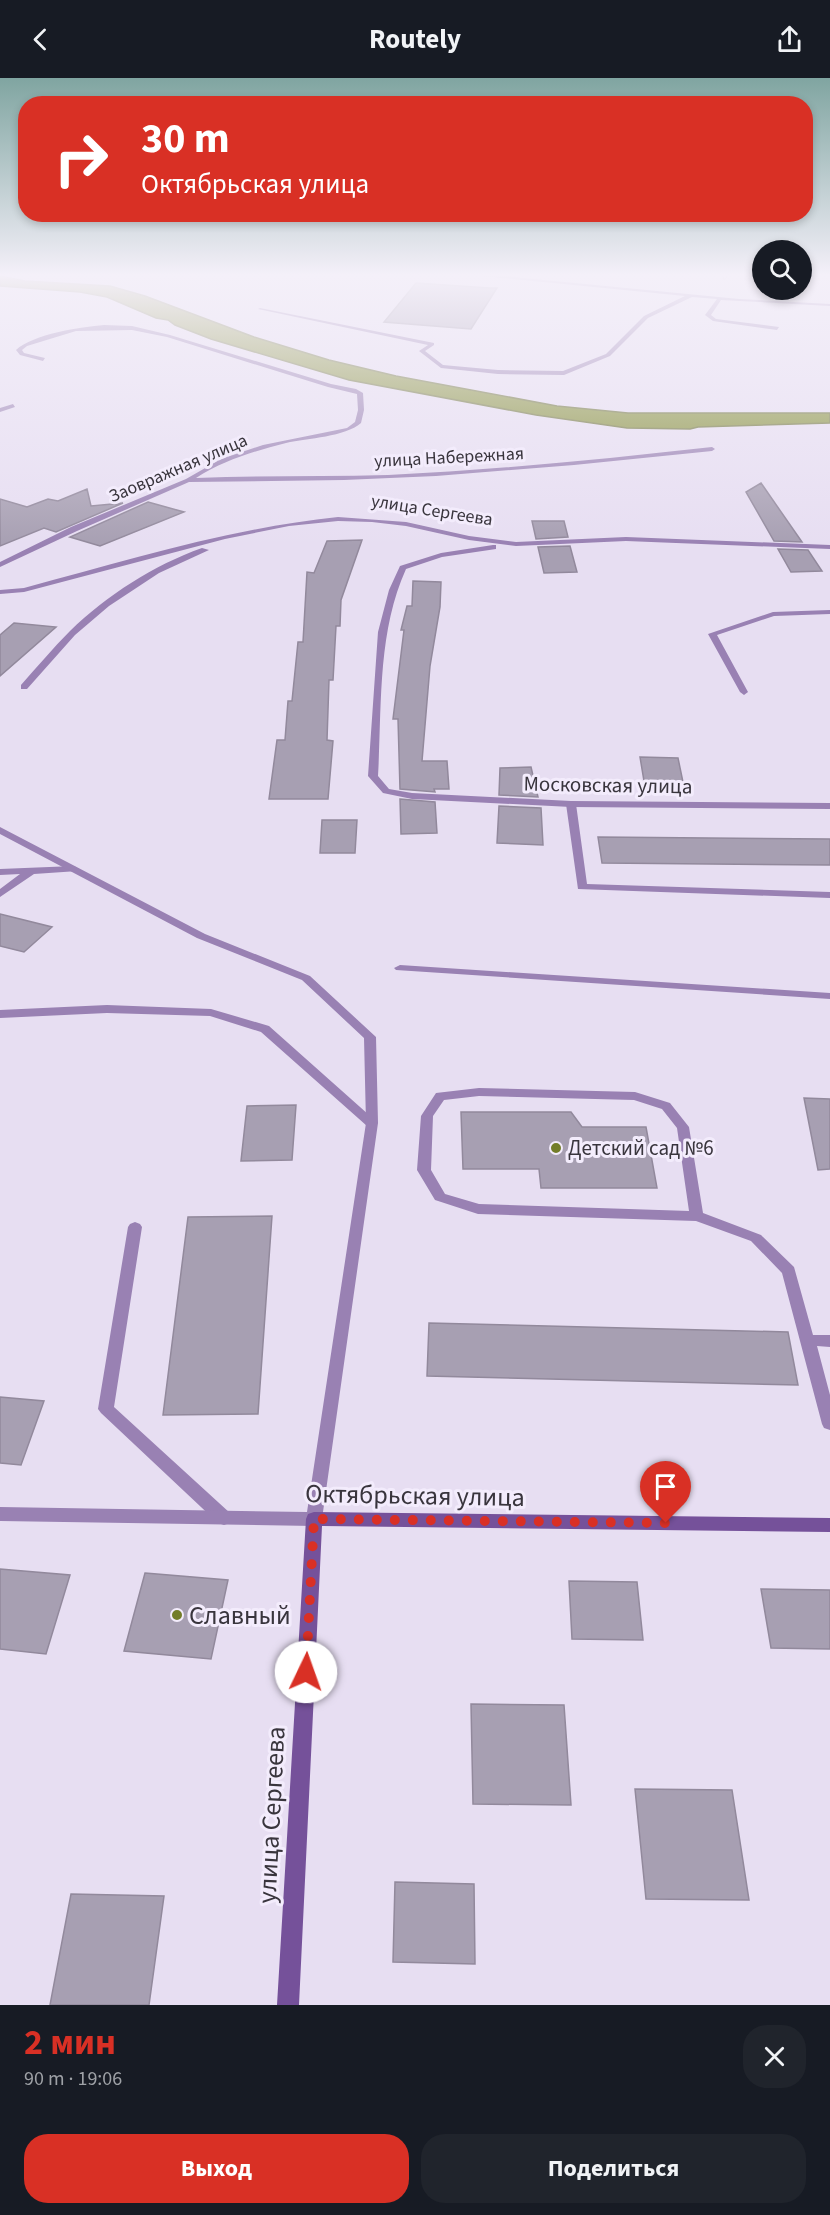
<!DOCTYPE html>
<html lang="ru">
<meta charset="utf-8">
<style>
body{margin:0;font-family:"Source Sans 3",sans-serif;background:#20242c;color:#f1f3f6;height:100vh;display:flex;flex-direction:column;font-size:22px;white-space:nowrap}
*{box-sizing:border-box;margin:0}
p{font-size:20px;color:#9ea1a6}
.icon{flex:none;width:33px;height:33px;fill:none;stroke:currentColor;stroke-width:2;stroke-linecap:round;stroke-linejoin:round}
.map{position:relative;height:1927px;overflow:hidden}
.side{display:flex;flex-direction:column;background:#171b24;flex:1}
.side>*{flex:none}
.guide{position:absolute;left:18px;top:18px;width:795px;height:126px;border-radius:24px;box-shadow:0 3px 9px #0003;background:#d93025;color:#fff;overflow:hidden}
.fabs{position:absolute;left:752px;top:162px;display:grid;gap:12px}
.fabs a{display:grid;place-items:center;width:60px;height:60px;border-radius:50%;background:#171b24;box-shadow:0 3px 9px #0003;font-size:30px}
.pin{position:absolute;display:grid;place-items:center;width:51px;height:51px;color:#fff;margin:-62px -26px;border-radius:50% 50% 50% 0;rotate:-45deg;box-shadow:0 0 6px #0007}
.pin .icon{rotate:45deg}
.me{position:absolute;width:66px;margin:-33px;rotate:3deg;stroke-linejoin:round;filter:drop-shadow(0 0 4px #0008)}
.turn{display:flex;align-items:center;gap:21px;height:126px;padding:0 24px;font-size:27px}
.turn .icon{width:78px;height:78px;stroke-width:2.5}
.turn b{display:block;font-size:42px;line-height:51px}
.round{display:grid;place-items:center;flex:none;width:63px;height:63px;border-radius:24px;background:#20242c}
.head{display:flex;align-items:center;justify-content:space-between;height:102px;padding:0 24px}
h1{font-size:36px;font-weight:700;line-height:45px;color:#d93025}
.button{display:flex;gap:12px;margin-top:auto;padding:12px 24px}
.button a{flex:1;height:69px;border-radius:24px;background:#d93025;color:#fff;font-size:24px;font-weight:700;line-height:69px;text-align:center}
.button a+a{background:#20242c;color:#f1f3f6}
header{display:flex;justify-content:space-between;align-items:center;height:78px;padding:0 24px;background:#171b24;font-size:27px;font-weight:700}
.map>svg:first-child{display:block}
.water{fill:#848e37;stroke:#6e7339;stroke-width:1.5}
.building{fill:#a79fb2;stroke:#92899c;stroke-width:1.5}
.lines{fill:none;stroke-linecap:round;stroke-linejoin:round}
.lane{fill:#9981b3;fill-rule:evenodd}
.street{fill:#9981b3;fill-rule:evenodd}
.secondary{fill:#75519a;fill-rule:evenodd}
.rail-casing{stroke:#857f8c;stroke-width:3}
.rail{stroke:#f3ecfc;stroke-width:2;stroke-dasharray:6;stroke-linecap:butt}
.route{stroke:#d93025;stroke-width:10;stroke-dasharray:0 18}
.poi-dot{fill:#737d29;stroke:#f3ecfc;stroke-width:2}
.labels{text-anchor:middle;stroke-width:6;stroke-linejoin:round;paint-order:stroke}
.far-street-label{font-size:18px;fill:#39353d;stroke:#f3ecfc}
.street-label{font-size:21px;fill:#39353d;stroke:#f3ecfc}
.poi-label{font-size:21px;fill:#39353d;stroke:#f3ecfc;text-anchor:start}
.near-street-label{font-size:26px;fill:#39353d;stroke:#f3ecfc}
.near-poi-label{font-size:26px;fill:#39353d;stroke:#f3ecfc;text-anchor:start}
</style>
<header><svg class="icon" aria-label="back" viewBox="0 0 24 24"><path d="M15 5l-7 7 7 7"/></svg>Routely<svg class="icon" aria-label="share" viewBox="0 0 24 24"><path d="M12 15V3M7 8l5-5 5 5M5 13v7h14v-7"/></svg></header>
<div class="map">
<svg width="830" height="1927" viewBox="0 0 830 1927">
<rect width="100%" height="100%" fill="#e7def2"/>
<!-- water -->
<path class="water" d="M0 198 25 203 110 208 145 218 254 259 329 282 396 298 557 328 628 335H830V345L698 349 690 351 627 350 536 337 349 302 211 261 175 247 168 242 156 240 107 219 80 214 0 208Z"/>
<!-- building -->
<path class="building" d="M416 205 490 210H497L471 251 384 244Z
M761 405 802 464 774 463 746 414Z
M87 411 91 428 123 425 56 454 44 450 0 468V421L27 429 48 421 58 423Z
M148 424 184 434 100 468 70 459Z
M532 443H564L568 459 536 461Z
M362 462 341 522 340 548H336L333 602H329L327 662 333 663 328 721H269L277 662H285L288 623H292L298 564H303L307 494 314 495 327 463Z
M570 468 577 494 544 495 538 469Z
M778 471 808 472 822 493 791 494Z
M413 503 441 504 440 529 430 588 422 683H447L449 711H434L435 714 400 711 398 641H393L404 552H401L407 528H412Z
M14 545 56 549 0 598V557Z
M640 679 678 680 684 709H645Z
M531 689 538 719 499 717 500 690Z
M400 721 435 724 437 755 401 756Z
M499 728 541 730 543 767 497 765Z
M322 742H357L355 775H320Z
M598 759 830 761V787L602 785Z
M0 836 52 849 24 874 0 868Z
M804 1020 830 1021V1091L818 1092Z
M296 1027 292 1082 241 1083 247 1028Z
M461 1034H571L582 1049H646L657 1110H541L539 1091H463Z
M272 1138 258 1336 163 1337 188 1139Z
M429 1245 788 1254 798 1307 427 1298Z
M0 1319 44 1323 21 1387 0 1385Z
M0 1491 70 1497 46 1576 0 1571Z
M145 1495 228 1502 211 1581 124 1573Z
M569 1503 637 1504 643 1562 572 1561Z
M761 1511 830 1512V1571L771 1570Z
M471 1626 564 1627 571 1727 473 1726Z
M635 1711 732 1712 749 1822 646 1821Z
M395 1804 474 1806 475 1886 393 1884Z
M71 1816 164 1818 149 1927H50Z"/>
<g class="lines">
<!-- lane -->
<path class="lane" d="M571 723 576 726 587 806 830 814V820L578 811 566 726Z
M74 788 79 791 78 793 34 796 0 819V811L20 796 0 797V791Z
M400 887 830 915V921L396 892 394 890Z
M107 927 211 931 269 948 378 1045 372 1049 367 1048 261 954 210 938 107 935 0 940V932Z
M479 1010 635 1014 670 1025 689 1049 703 1135 761 1157 794 1189 813 1257H830V1269L817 1268 830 1317V1352L824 1350 822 1346 782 1195 751 1163 696 1143 478 1136 435 1122 417 1092 421 1038 436 1015ZM479 1018 634 1022 662 1031 677 1050 689 1133 479 1126 445 1116 431 1092 433 1038 444 1022Z
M135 1144 140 1146 142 1149 114 1329 230 1435 232 1440 230 1445 224 1447 218 1445 101 1335 98 1331 128 1149 130 1146Z"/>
<!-- street -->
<path class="street" d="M482 198H504L739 221 830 226V228L721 222 711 237 716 241 779 249 777 252 713 243 705 237 717 221 692 219 648 240 610 278 564 297 498 296 441 290 419 273 428 267 258 231 260 230 434 265V267L425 273 443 287 498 292 563 293 606 276 644 238 685 218Z
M104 247 132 248 170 257 331 306 356 311 363 315 364 332 361 345C345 359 308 360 286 365 255 373 224 382 196 400 260 397 324 399 388 397 497 392 604 381 712 369L715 371 712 373 574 387 436 398 344 402 189 404 77 453 0 489V484L71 449 186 401 221 381 263 367 347 350 355 344 358 332 357 316 328 309 167 259 132 252 76 253 27 268 22 272 24 275 45 280 43 283 20 277 16 272C33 256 81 249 104 247Z
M13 326 15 329 0 334V330Z
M338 439 406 444 469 458 516 464 626 459 830 467V471L626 463 516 468 469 462 406 448 372 444 338 443 289 448 225 461 24 514 0 516V512L24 510C128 482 231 450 338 439Z
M493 467H496V471L442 479 406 491C377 555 382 629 378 698L389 711 412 715 571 723 830 725V731L571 729 412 721 383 715 368 698 378 554 389 512 400 488 441 475Z
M202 470 209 472 159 495 109 528 75 557 27 611H21V607C37 589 53 570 70 553 107 517 154 487 202 470Z
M830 532V536L774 538 717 557 748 614 744 617 740 614 708 556 773 534Z
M0 749 205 856 310 898 376 959 378 1045 322 1441 320 1446 314 1448 0 1443V1429L307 1434 366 1045 364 960 302 902 197 860 0 756Z"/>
<!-- secondary -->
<path class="secondary" d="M314 1434 830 1440V1454L322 1448 299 1927H277L306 1441 308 1436Z"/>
<defs>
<path id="rail" d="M724 200 726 198"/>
</defs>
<!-- rail casing -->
<use href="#rail" class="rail-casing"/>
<!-- rail -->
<use href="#rail" class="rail"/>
</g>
<!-- sky -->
<linearGradient id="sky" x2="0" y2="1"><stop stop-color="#80a5a1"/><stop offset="0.42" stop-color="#f4f0f9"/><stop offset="1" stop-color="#f4f0f9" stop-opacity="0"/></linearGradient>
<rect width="830" height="468" fill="url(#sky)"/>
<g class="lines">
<!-- route -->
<path class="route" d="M306 1594 314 1441 666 1445"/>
</g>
<!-- markers -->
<g class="poi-dot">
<circle cx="556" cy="1070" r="6"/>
<circle cx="177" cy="1537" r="6"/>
</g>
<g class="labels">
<!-- far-street labels -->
<g class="far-street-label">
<text transform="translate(449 379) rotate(-3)" y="6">улица Набережная</text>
<text transform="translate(178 390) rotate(-23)" y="6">Заовражная улица</text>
<text transform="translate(432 432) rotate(9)" y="6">улица Сергеева</text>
</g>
<!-- street labels -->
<g class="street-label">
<text transform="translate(608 707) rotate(1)" y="7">Московская улица</text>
</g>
<!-- poi labels -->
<g class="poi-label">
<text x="568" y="1077">Детский сад №6</text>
</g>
<!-- near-street labels -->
<g class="near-street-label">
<text transform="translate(415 1417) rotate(1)" y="9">Октябрьская улица</text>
<text transform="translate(271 1737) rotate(-87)" y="9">улица Сергеева</text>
</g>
<!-- near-poi labels -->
<g class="near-poi-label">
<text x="189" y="1546">Славный</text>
</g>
</g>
</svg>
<div class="fabs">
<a><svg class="icon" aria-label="search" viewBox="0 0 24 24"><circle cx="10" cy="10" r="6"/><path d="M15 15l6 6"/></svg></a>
</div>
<div class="pin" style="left:666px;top:1445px;background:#d93025"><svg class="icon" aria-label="arrive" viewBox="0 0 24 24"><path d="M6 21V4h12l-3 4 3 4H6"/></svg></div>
<svg class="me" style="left:306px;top:1594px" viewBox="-20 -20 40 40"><circle r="19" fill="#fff"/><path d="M0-13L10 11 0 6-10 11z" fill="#d93025"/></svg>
<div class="guide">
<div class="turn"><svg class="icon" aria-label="right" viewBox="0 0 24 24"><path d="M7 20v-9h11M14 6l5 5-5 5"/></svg><div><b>30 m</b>Октябрьская улица</div></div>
</div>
</div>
<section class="side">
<div class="head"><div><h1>2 мин</h1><p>90 m · 19:06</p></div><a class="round"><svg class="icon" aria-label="close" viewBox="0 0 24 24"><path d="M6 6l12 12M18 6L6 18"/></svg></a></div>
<div class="button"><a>Выход</a><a>Поделиться</a></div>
</section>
